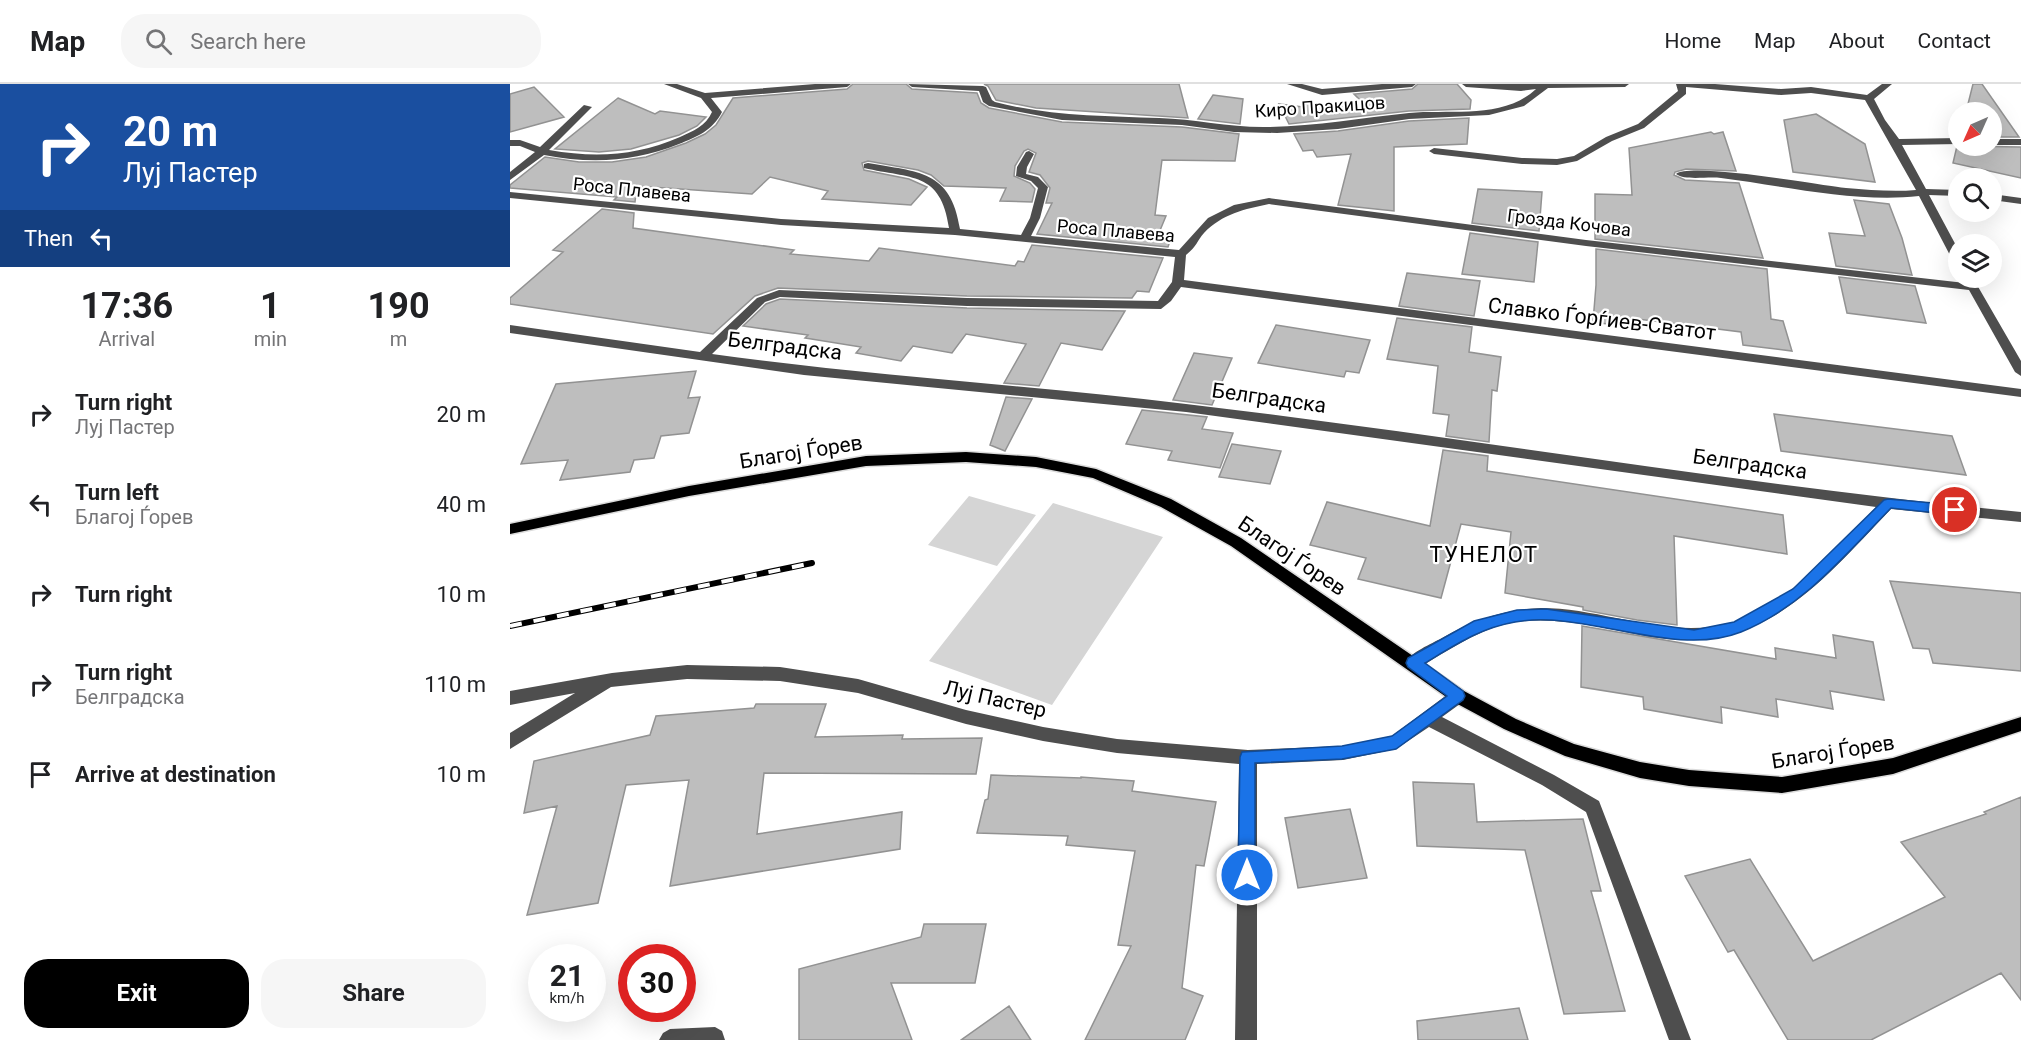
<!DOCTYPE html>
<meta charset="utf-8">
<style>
body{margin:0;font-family:Roboto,sans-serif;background:#f6f6f6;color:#202124;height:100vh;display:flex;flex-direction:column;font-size:22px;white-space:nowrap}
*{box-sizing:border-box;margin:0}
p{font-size:20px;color:#757577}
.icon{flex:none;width:33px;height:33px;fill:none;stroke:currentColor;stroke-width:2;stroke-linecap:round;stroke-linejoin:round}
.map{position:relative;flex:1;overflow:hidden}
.side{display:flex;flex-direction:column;background:#fff;width:510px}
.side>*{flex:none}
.guide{background:#1a4fa0;color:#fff;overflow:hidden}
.needle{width:39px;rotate:225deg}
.fabs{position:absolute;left:1438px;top:18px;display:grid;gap:12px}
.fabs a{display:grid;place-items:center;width:54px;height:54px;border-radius:50%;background:#fff;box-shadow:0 6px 24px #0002;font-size:30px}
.speed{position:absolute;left:18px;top:860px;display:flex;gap:12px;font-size:30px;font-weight:700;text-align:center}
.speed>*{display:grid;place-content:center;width:78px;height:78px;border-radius:50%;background:#fff;box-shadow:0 6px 24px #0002;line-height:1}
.speed small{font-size:15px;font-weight:400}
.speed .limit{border:9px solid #d22;background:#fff;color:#111}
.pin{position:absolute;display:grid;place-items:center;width:51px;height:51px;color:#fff;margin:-26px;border:3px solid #fff;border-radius:50%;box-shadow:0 2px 6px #0007}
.me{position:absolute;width:66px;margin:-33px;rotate:0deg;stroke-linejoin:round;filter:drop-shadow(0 0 4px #0008)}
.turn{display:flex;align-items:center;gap:21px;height:126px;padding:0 24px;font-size:27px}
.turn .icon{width:78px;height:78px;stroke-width:2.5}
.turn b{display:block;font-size:42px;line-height:51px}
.then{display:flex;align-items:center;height:57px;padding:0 24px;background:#0003;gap:12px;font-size:22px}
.eta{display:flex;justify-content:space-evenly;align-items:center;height:102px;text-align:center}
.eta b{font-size:36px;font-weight:700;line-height:42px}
.primary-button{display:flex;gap:12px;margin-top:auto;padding:12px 24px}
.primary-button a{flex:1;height:69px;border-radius:24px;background:#000;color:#fff;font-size:24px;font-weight:700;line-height:69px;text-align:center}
.primary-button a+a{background:#f6f6f6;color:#202124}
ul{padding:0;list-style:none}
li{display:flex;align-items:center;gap:18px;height:90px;padding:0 24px}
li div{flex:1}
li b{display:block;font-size:22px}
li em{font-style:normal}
header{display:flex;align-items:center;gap:36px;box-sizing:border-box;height:84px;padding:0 30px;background:#fff;border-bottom:2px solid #e0e0e0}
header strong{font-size:28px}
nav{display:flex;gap:33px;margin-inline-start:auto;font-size:21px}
.search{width:420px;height:54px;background:#f6f6f6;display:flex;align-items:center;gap:15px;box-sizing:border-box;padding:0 21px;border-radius:24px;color:#757577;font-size:22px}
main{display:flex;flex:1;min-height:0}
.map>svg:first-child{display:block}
.green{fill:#d5d5d5}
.building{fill:#bebebe;stroke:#929292;stroke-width:1.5}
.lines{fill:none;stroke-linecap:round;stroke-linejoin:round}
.major-casing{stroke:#dbdbdb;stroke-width:3}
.minor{fill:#4e4e4e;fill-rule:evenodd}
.major{fill:#000;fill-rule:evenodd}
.rail-casing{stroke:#000;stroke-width:6}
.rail{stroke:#fff;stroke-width:4;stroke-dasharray:12;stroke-linecap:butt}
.route{fill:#1a73e8;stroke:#114b97;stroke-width:1.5}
.labels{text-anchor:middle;stroke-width:4.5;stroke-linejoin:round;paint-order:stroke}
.far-street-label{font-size:18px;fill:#000;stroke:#fff}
.street-label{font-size:21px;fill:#000;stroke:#fff}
.neighbourhood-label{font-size:22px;letter-spacing:1.5px;fill:#000;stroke:#fff}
</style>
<header>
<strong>Map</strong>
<div class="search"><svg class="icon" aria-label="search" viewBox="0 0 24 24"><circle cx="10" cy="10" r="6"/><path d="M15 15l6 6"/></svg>Search here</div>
<nav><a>Home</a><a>Map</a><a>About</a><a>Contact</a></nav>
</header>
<main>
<section class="side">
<div class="guide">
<div class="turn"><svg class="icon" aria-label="right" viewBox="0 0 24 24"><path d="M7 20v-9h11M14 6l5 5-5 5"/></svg><div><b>20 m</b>Луј Пастер</div></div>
<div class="then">Then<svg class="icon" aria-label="left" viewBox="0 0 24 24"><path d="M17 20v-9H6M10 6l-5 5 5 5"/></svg></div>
</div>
<div class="eta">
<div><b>17:36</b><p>Arrival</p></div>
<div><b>1</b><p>min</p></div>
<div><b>190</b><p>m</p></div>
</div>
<ul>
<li><svg class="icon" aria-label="right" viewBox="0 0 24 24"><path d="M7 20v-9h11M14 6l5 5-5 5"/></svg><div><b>Turn right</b><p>Луј Пастер</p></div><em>20 m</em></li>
<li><svg class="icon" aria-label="left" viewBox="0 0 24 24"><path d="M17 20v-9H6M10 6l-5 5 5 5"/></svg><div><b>Turn left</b><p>Благој Ѓорев</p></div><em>40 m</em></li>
<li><svg class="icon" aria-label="right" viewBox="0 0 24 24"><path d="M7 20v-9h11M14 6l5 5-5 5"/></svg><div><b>Turn right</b></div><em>10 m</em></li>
<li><svg class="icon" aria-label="right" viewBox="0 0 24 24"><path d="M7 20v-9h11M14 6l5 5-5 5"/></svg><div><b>Turn right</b><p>Белградска</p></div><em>110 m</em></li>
<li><svg class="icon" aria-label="arrive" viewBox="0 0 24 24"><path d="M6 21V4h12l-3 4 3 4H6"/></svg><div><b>Arrive at destination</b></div><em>10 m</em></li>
</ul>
<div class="primary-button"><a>Exit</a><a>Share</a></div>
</section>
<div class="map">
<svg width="1511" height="956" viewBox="0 0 1511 956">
<rect width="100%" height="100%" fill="#fff"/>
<!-- green -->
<path class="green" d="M459 412 526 431 487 482 418 461Z
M543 419 653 453 542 621 419 577Z"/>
<!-- building -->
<path class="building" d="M343 0H396L402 5 467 9 471 19 479 24 552 38 672 43 729 50 725 77 652 76 645 131 656 132 646 156 660 157 658 163 527 150 542 119H536L540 104 530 91 519 88 526 69 518 65 514 67 505 82 504 92 520 99 525 105 522 118 490 117 496 104 434 102 421 91 408 86 358 77 352 79 354 86 399 95 417 103 401 121 312 115 318 107 260 93 242 110 127 102 125 118 104 116 107 113 0 104V101L35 73 69 78H102L136 73 176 59 195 50 206 41 223 14 337 5Z
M474 0H669L678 34 526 24 486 16 478 2Z
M908 0H947L961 16 960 25 899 27 779 40 769 20 793 23 794 20 856 22 844 10 902 5Z
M1463 0H1472L1509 53H1482V28H1456Z
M24 3 54 33 0 48V10Z
M703 11 733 15 730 40 688 35Z
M108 14 145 30 150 27 196 33 187 42 169 51 121 65 89 68 45 65Z
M1306 30 1355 60 1365 98 1283 88 1274 36Z
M959 34 957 60 884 63V127L828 121 841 70 807 73 803 66 793 67 784 50 828 47 899 37Z
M1201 48 1204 50 1213 48 1226 87 1176 85 1165 88 1164 91 1175 96 1229 99 1253 174 1085 155V110L1122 111 1119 64Z
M1447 62 1511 63V94L1443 79Z
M968 105 1032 108 1029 147 962 139Z
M1344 116 1379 120 1392 154 1402 191 1326 182 1319 149 1355 152Z
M92 125 124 129 123 144 284 166 280 170 359 177 369 164 505 182 508 177 514 178 522 161 653 174 639 208 627 207 622 214 457 212 268 204 245 212 203 250 0 220V214L53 168 43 166Z
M960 149 1028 158 1024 198 952 190Z
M1086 165 1257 185 1261 235 1273 237 1282 267 1233 261 1231 248 1120 234V243L1083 238 1086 201Z
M897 189 970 197 964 232 889 222Z
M1329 193 1405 202 1416 239 1337 229Z
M270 215 457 224 615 227 592 266 551 259 529 302 494 299 516 260 456 250 442 269 403 262 391 277 346 269 351 263 295 254 298 251 233 242 256 220Z
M887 234 962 243 959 268 991 273 987 307 982 306 979 358 936 352 939 331 923 329 928 282 877 275Z
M766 241 860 256 849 289 836 287 834 293 748 279Z
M684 269 722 274 702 321 663 316Z
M186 287 178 314 190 313 179 349 151 352 144 374 124 376 120 388 50 396 58 376 11 380 46 300Z
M496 313 522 315 495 367 480 361Z
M632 326 697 333 692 345 723 349 710 384 658 376 662 367 616 360Z
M1264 330 1442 352 1456 391 1271 367Z
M722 360 771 367 760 400 709 393Z
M933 366 978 372 977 387 1273 431 1277 470 1164 452 1167 541 1127 536 1073 526V523L995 509 1001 448 951 440 931 514 848 495 856 474 800 461 817 418 920 442Z
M1380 497 1511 509V587L1423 579 1419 565 1403 564Z
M1072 542 1266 575 1265 564 1326 574 1323 551 1363 558 1374 616 1320 607 1323 625 1266 615 1268 633 1211 623 1212 639 1134 625 1133 613 1071 603Z
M246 620H316L305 653 393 651 392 655 472 654 466 690 254 689 247 750 392 728 390 765 160 802 179 696 116 701 88 819 17 831 47 722 14 729 24 677 140 651 146 632 244 624Z
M481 691 571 694V693L624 697 622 707 706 718 694 782 686 781 672 904 693 912 675 956H575L621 862 608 861 625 767 556 761 558 752 467 749 475 716 478 715Z
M903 698 964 700 967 738 1073 735 1091 807H1081L1115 927 1054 930 1015 766 907 762Z
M1511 713V916L1491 889 1361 956H1278L1224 866 1218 868 1175 792 1240 775 1303 877 1435 813 1391 758 1476 730 1474 728Z
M840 725 857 794 788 804 775 734Z
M414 840H476L465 899H381L402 956H289V885L411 853Z
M499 922 521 956H451Z
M1009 924 1018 956H908L907 937Z"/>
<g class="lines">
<defs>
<path id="major" d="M456 368 526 373 586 385 661 415 731 454 954 607 1006 635 1064 660 1130 678 1179 686 1272 693 1383 674 1511 633V647L1383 690 1272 709 1179 702 1130 694 1055 672 994 645 942 617 721 462 651 423 583 394 526 383 456 378 356 382 179 412 0 450V440L179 402 356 372Z"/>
</defs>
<!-- major casing -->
<use href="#major" class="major-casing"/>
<!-- minor -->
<path class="minor" d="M154 0H167L195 9 305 0H341L337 3 201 14 212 28C203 46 187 53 169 60 124 78 81 80 34 71L0 96V88L25 68 10 62H0V56H10L30 63 74 21 82 23 39 66C86 74 126 72 170 53 183 47 196 42 202 28L191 14Z
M398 0 473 2 476 3 482 16 485 18C539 32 593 32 649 34 684 35 718 43 753 43 802 43 850 34 899 29 940 25 993 36 1026 5L1011 7 956 3 952 0H1119L1115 3 1038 4 1014 22 979 31 899 35 828 45 767 49 724 48 672 41 552 36 479 22 473 18 469 7 402 3Z
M777 0H792L812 5 872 0H906L902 3 812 11Z
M1166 0H1205L1271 5 1301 3 1357 11 1372 0H1382L1364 15 1375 36 1389 55 1449 54V60L1392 61 1416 105 1449 106V112L1419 111 1449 167V180L1443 177 1409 112C1346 119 1274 102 1211 94 1198 92 1176 97 1166 90 1181 78 1309 101 1336 104 1360 106 1383 108 1406 106L1355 16 1301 9 1271 11 1176 3V10L1134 44 1102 57 1067 77 1047 81 1012 80 924 70 919 67 924 64 1012 74 1047 75 1064 72 1096 53 1128 40 1168 7Z
M1482 55H1511V61H1482Z
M519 67 524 70 517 83 516 90 528 93 538 103 530 134 521 152 669 166 698 134 724 121 759 114 1076 156 1455 199 1453 194H1463L1511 277V292L1505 288 1459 206 1076 162 759 120C735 125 712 130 694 149 687 157 687 162 676 171L674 196 1511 305V313L671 203 661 217 651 225 457 222 270 213 255 218 202 270C360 292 518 301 676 320 955 353 1232 401 1511 428V438L1381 425C1311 498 1254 572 1141 553 1097 545 1051 532 1006 538 980 542 957 555 935 568 924 574 914 582 903 585L897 584 895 579C901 568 921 560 932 554 963 536 996 525 1031 524 1095 524 1158 556 1221 539 1277 523 1327 463 1366 423L676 328 294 291 0 249V241L190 268 247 214 269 206 457 214 648 217 662 198 665 173 445 151 271 141 0 114V108L271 135 439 144C431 87 401 95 354 84V80L358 79C408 88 441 86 450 145L511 151 520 134 528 104 521 97 506 92 507 83 516 68Z
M1482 110 1511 114V120L1482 116Z
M177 581 270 583 348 595 456 626 533 643 607 655 738 666 833 662 882 652 942 607 948 605 954 607 956 612 954 617 932 633 1044 691 1089 717 1181 956H1159L1076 728 1032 701 919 643 886 665 833 676 747 680V956H725L729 680 607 669 533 657 456 640 348 609 270 597 177 595 101 603 0 665V649L65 609 0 621V607L102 589Z
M205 943 212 947 215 956H149L153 949 160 945Z"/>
<!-- major -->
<use href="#major" class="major"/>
<defs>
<path id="rail" d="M0 542 302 479"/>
</defs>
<!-- rail casing -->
<use href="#rail" class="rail-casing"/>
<!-- rail -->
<use href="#rail" class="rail"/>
</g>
<!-- route -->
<path class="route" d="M1378 415 1445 421 1451 426 1445 431 1381 424C1336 470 1293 523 1231 548 1163 575 1074 525 1005 538 970 544 945 561 915 579L953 607 955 612 953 616 886 665 832 675 745 679V791L743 796 737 799 731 796 728 791 730 673 732 668 832 662 882 652 937 612 898 583 896 579 898 574 964 537 1007 526 1036 525 1184 546 1224 538 1283 505 1374 416Z"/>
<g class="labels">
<!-- far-street labels -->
<g class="far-street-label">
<text transform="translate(810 23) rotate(-4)" y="6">Киро Пракицов</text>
<text transform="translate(122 106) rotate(6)" y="6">Роса Плавева</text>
<text transform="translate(1059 139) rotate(7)" y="6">Грозда Кочова</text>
<text transform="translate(606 147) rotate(5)" y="6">Роса Плавева</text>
</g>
<!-- street labels -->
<g class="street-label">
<text transform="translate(1092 235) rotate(7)" y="7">Славко Ѓорѓиев-Сватот</text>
<text transform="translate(275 262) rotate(7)" y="7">Белградска</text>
<text transform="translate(759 314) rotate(8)" y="7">Белградска</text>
<text transform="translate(291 368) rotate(-9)" y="7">Благој Ѓорев</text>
<text transform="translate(1240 380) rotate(8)" y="7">Белградска</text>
<text transform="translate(782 472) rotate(34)" y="7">Благој Ѓорев</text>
<text transform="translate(485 615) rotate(13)" y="7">Луј Пастер</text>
<text transform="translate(1323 668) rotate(-9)" y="7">Благој Ѓорев</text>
</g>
<!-- neighbourhood labels -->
<g class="neighbourhood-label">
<text x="974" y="478">ТУНЕЛОТ</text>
</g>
</g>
</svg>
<div class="fabs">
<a><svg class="needle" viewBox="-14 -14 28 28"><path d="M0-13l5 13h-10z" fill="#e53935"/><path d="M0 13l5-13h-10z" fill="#757577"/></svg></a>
<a><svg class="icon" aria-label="search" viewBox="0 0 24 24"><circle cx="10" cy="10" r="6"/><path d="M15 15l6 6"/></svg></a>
<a><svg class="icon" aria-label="layers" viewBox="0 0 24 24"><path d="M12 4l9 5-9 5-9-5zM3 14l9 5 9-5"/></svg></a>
</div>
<div class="speed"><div>21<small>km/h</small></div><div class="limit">30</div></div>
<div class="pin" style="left:1445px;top:426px;background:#d93025"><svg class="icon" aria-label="arrive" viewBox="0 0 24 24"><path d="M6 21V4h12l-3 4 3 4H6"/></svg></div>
<svg class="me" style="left:737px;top:791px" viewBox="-20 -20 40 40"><circle r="17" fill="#1a73e8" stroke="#fff" stroke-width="3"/><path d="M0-11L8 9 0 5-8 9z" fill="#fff"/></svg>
</div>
</main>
